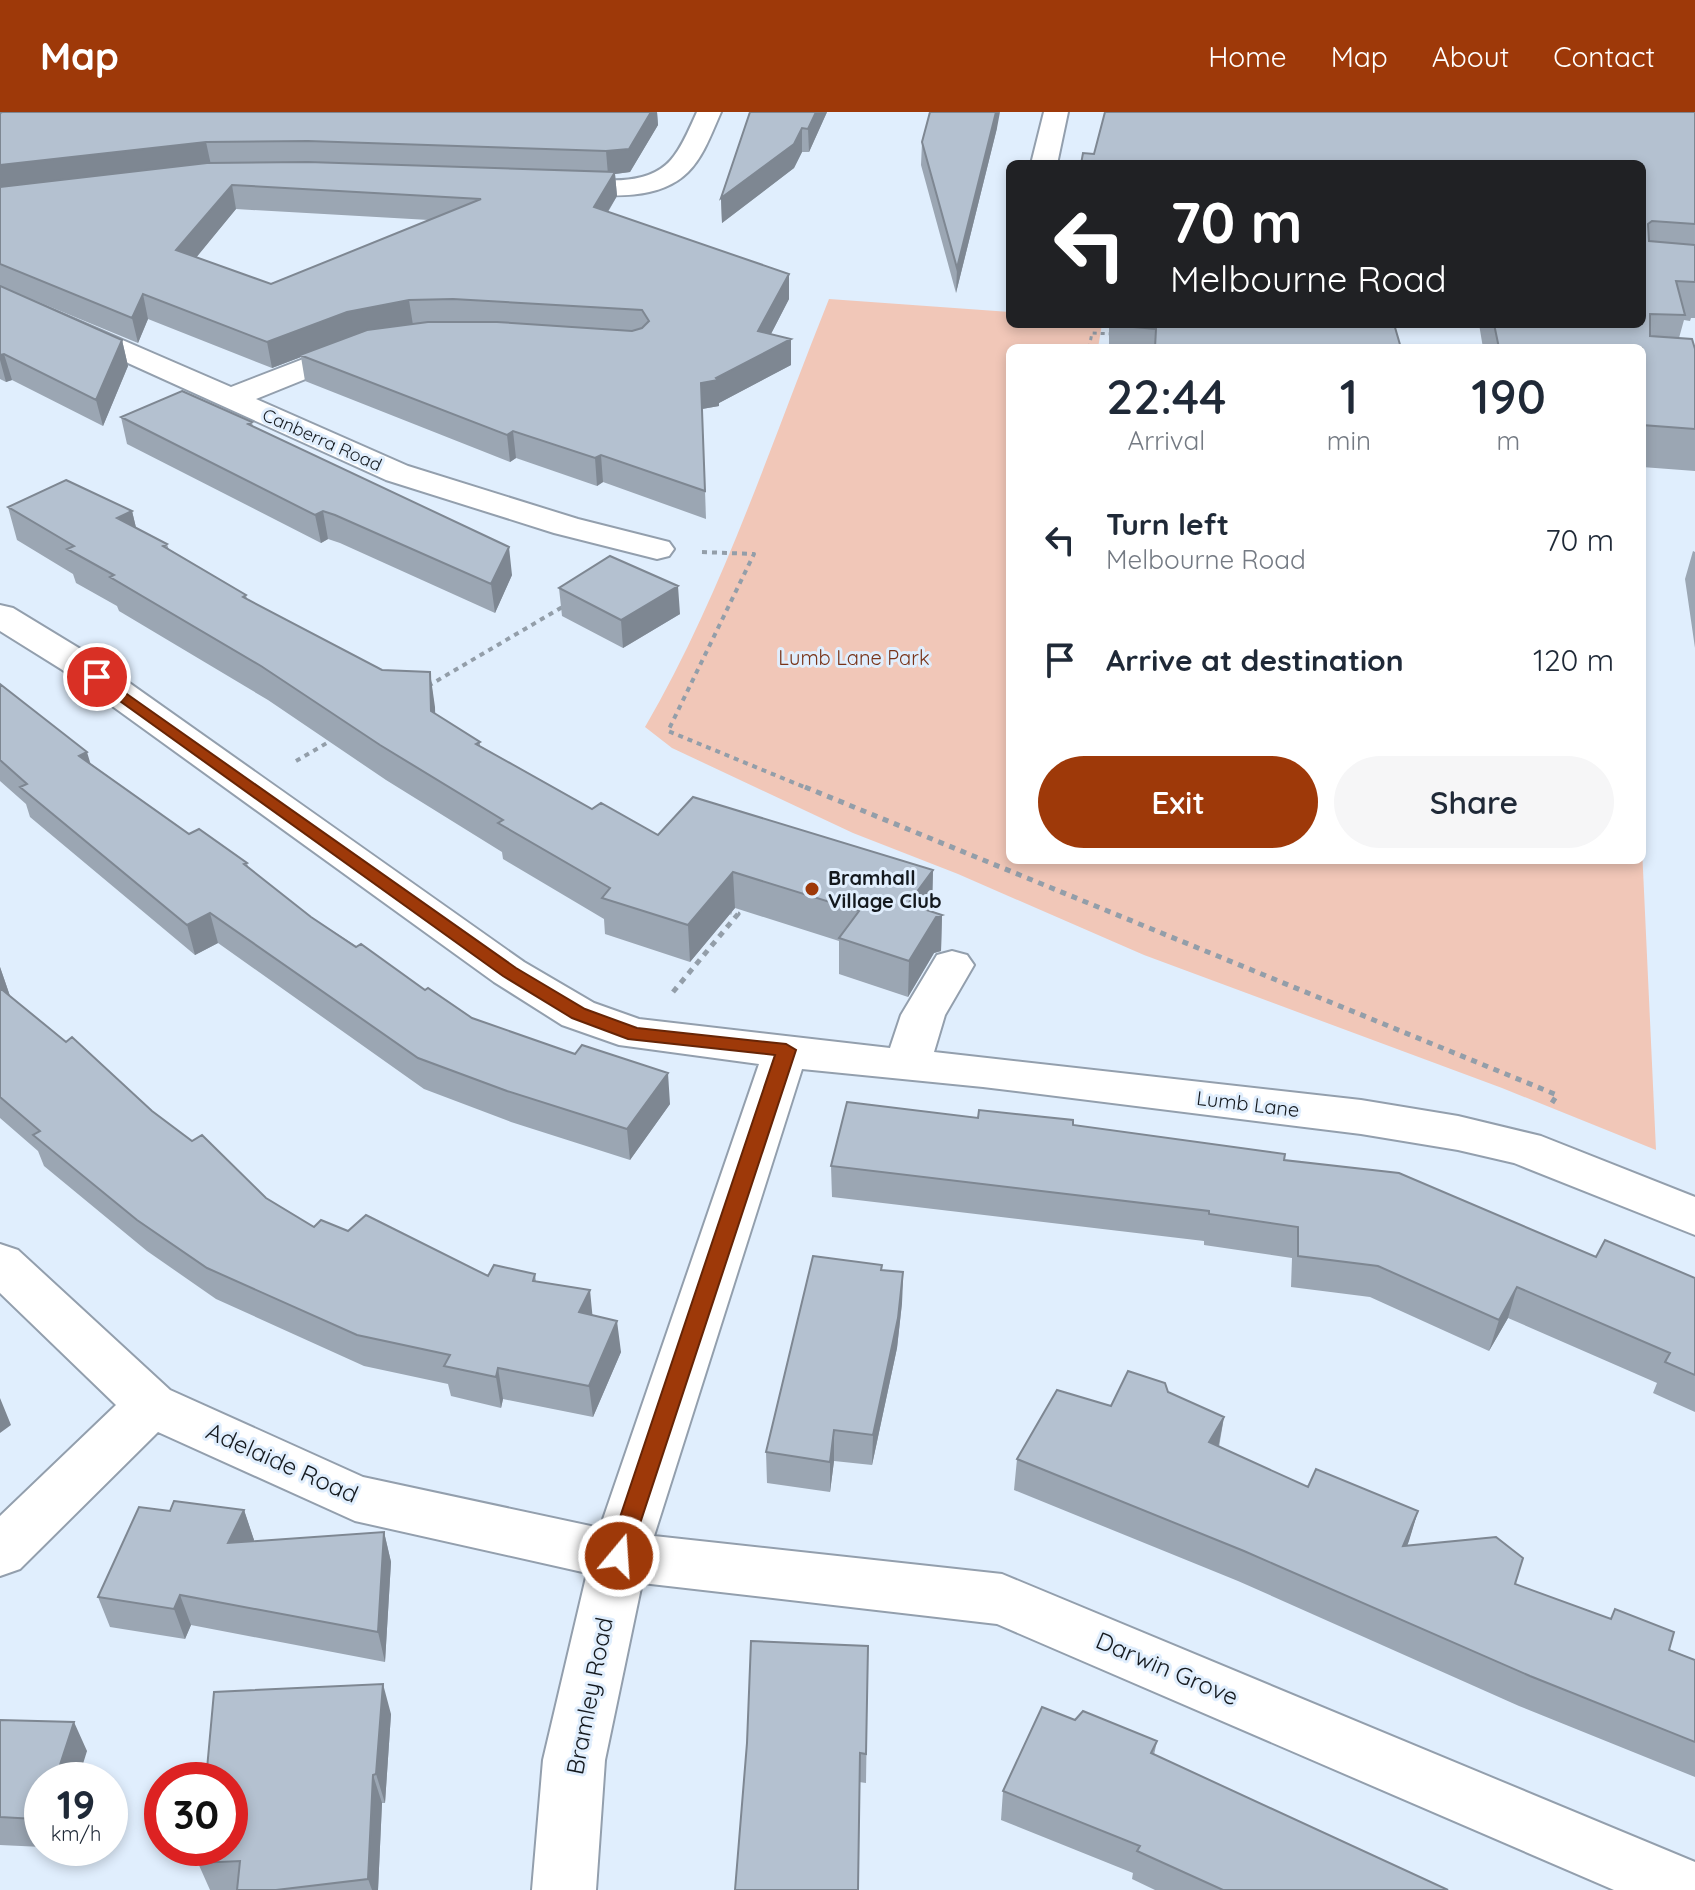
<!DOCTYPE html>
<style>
body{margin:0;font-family:Quicksand,sans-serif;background:#f6f6f7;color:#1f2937;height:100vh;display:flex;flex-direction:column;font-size:30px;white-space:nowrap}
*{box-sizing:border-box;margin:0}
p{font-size:26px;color:#747a83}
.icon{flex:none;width:44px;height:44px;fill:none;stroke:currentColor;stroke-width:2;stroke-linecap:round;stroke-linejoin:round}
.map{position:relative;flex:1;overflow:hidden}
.side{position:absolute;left:1006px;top:232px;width:640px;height:520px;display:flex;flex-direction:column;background:#fff;border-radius:12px;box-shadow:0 4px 12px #0003}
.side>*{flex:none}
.hud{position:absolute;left:1006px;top:48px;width:640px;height:168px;border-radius:12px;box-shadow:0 4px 12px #0003;background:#202124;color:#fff;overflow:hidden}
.speed{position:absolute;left:24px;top:1650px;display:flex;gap:16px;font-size:40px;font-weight:700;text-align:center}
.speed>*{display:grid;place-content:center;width:104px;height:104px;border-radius:50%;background:#fff;box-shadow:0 4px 12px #0003;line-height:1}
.speed small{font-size:20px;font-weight:400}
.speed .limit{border:12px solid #d22;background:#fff;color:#111}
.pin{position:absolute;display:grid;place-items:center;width:68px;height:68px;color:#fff;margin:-34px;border:4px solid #fff;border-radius:50%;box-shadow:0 2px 8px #0007}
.me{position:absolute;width:88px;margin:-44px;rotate:18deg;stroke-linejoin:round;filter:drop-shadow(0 0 6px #0008)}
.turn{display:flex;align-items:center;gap:28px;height:168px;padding:0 32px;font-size:36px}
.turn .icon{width:104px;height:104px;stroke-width:2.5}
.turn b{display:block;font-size:56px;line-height:68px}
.eta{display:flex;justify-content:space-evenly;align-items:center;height:136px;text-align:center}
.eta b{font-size:48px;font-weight:600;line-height:56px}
.button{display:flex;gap:16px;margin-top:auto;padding:16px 32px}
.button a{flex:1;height:92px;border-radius:48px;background:#9e3909;color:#fff;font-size:32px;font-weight:600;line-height:92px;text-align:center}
.button a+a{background:#f6f6f7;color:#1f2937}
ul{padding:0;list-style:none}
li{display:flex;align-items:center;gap:24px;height:120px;padding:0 32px}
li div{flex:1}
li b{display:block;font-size:30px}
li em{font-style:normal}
header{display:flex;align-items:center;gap:48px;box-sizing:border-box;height:112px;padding:0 40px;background:#9e3909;color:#fff}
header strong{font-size:38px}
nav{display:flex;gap:44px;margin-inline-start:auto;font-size:28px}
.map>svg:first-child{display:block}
.green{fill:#f1c7b8}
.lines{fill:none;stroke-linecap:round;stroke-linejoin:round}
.minor-casing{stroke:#939fad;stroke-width:4}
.path-far2{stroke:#939ea9;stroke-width:3;stroke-dasharray:4 4;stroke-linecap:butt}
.path-far1{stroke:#939ea9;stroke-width:4;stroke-dasharray:5 5;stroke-linecap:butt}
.path{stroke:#939ea9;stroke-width:5;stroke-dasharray:6 6;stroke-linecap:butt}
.minor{fill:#fff;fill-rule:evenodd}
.wall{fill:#9ba6b3;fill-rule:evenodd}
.shaded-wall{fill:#7e8792}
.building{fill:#b4c1d0;stroke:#7e8792;stroke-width:2;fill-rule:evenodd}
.route{fill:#9e3909;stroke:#672506;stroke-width:2}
.poi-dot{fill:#9e3909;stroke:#e0eefd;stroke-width:3}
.labels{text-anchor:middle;stroke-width:6;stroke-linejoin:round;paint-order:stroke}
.far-street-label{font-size:18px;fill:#14191e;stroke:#e0eefd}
.park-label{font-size:20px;fill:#783318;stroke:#e0eefd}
.poi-label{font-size:20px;font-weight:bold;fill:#14191e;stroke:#e0eefd;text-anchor:start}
.street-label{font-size:20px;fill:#14191e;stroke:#e0eefd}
.near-street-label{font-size:24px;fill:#14191e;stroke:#e0eefd}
</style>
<header>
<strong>Map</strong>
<nav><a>Home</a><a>Map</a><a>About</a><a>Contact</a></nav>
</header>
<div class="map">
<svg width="1695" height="1778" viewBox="0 0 1695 1778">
<rect width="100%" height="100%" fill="#e0eefd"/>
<!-- green -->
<path class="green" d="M829 187 1010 200V212H1102L1098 236H1010V748H1642V736L1656 1038 1502 976 1144 843 958 762 853 721 672 636 645 615C723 481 771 331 829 187Z"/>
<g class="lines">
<defs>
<path id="minor" d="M697 0H721C712 20 704 44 688 60 656 92 598 83 557 80L548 77 544 72 548 67 557 64C593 67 649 79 674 44 684 31 690 15 697 0Z
M1044 0H1068L1057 52H1031Z
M0 175 231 275 350 229 360 226 370 229 375 235 370 241 256 287 408 354 578 407 669 430 674 437 669 444 657 447 554 421 386 368 0 193Z
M0 493 13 496 87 541 524 850 594 891 639 907 890 936 901 903 937 843 952 839 967 843 974 853 945 903 934 940 1361 988 1458 1004 1541 1024 1695 1085V1123L1514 1051 1458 1038 1361 1022 983 975 802 957 654 1424 1002 1462 1695 1750V1778H1614L997 1512 642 1471 605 1648 596 1778H532L543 1648 587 1461 355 1409 158 1320 20 1457 0 1464V1404L116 1293 0 1181V1132L18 1138 170 1278 363 1365 600 1416 759 952 619 933 562 913 494 870 61 557 0 519Z"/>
</defs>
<!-- minor casing -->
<use href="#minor" class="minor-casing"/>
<!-- path-far2 -->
<path class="path-far2" d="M1089 236 1092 221 1115 222"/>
<!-- path-far1 -->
<path class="path-far1" d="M702 440 754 442 668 619 809 677
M428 574 564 494
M296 649 332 628"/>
<!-- path -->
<path class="path" d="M805 675 1557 983 1550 994
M673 880 738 802 731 800"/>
<!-- minor -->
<use href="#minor" class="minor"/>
</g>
<!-- wall -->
<path class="wall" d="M0 0H657L658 13 630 60 615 62 617 84 608 100 789 187 771 222 791 227V253L719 291V294L702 297 706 407 603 370 597 374 516 346 510 350 305 269 301 245 272 256 148 207 138 231 2 175 122 228 128 254 103 314 12 268 6 270 0 267ZM236 97 429 108 271 172 196 145Z
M750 0H827L809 40H802L794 56 722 111 721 86Z
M1695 0V206H1691L1690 209 1684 208 1679 226 1695 237V359L1642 355V236H1483L1479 212H1642V52L1094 42Z
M997 16 956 181 921 53 922 30Z
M1109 212H1394L1401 236H1109Z
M121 305 252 310 253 315 512 463 495 501 340 431 328 427 321 431 127 332Z
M8 395 132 399 136 416 167 432 169 438 246 483 247 487 382 558 430 560 435 602 480 630V634L592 697 658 723 933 758 932 794 929 798 942 803 941 839 934 841 908 885 839 862V829L735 796 690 850 605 822 604 807 503 747 502 740 386 668 268 588 119 499 117 494 76 471 73 462 17 428Z
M1693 439 1695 440V536L1685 467Z
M559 476 680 502 623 536 562 504Z
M0 572 91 652 189 722 247 751 248 755 311 805 425 878 472 906 670 992 630 1048 511 1010 424 977 218 831 195 843 30 705 26 692 0 669Z
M0 855 10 884 152 999 266 1086 314 1115 348 1119 488 1164 535 1162 536 1170 593 1203 621 1240 593 1305 503 1287 501 1296 451 1284 448 1272 364 1254 216 1187 147 1139 44 1054 38 1039 0 1006Z
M978 1006 1073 1013 1284 1048 1596 1145 1695 1166V1300L1653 1281 1657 1271 1508 1206 1489 1239 1370 1185 1291 1175 1292 1146 1204 1133V1129L832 1085 831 1054Z
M882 1158 903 1160 902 1191 897 1236 872 1353 834 1349 830 1380 767 1371 766 1340Z
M1168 1280 1224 1305 1219 1335 1308 1375 1418 1399 1407 1434 1515 1472 1695 1548V1665L1519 1594 1238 1469 1014 1378 1017 1347Z
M244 1398 254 1428 253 1430 384 1420 391 1450 385 1550 191 1513 185 1527 110 1515 98 1485 170 1399Z
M868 1534 866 1671 859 1670 747 1631Z
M391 1602 385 1691H382L378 1778H210L198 1751Z
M0 1608 87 1639 42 1668V1735L0 1733Z
M1075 1608 1157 1629 1154 1643 1448 1778H1155L1132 1767 1133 1761 1001 1708 1003 1679Z"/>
<!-- shaded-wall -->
<path class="shaded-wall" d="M647 0H657L658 13 630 60 615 62 617 84 596 119 594 95 608 63 606 39Z
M816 0H827L809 40 808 17Z
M996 0H1000L997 16 956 181 957 156Z
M802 16V40L794 56 722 111 721 86Z
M206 30 211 53 0 78V53Z
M232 73 236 97 182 163 176 138Z
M789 162V187L760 243 791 227V253L719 291V294L702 297 706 407 701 271 716 266 758 219Z
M143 182 148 207 138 231 132 206Z
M409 188 413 213 300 243 301 245 272 256 267 230 347 200Z
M122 228 128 254 103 314 96 288Z
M4 242 12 268 6 270 0 248V243Z
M513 319 516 346 510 350 507 323Z
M601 343 603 370 597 374 595 346Z
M132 399 140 432 117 406Z
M323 399 328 427 321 431 315 403Z
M509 435 512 463 495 501 491 472Z
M678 474 680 502 623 536 621 508Z
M430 560 435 595 436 634 431 599Z
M87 640 96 670 79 644Z
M933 758 932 794 907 828 908 792Z
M733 760 735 796 690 850 688 813Z
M210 801 218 831 195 843 187 813Z
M942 803 941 839 934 841 908 885 909 849 936 805Z
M0 855 10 884 0 890Z
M668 961 670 992 630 1048 627 1017Z
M903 1160 902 1191 897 1236 872 1353 873 1323Z
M1517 1175 1508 1206 1489 1239 1499 1208Z
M590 1178 593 1209 579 1200Z
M617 1209 621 1240 593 1305 589 1274Z
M498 1256 503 1287 501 1296 496 1265Z
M0 1286 11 1313 0 1321Z
M1224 1305 1218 1336 1209 1330Z
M834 1318V1349L830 1380V1350Z
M244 1398 254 1428 238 1462 228 1431Z
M1418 1399 1409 1429 1394 1465 1403 1434Z
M384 1420 391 1450 385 1550 378 1520Z
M180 1483 191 1513 185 1527 174 1497Z
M383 1572 391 1602 385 1691 376 1662Z
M74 1610 87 1639 78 1668H55Z
M373 1663 382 1691 378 1778H372L368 1767Z
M42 1705V1720L35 1707Z"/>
<!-- building -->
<path class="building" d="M2 0H651L629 37 606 39 308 29 206 30 0 53V1Z
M750 0H816L808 17 802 16 794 32 721 86Z
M930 0H996L957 156 922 30Z
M1105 0H1695V112L1652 109 1648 112 1649 129 1695 133V170L1676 169 1685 203 1650 202V224L1692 227 1695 237V317L1642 313V236H1499L1494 212H1642V52H1081L1083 41 1094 42Z
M308 50 615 60 594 95 789 162 758 219 791 227 716 266 718 268 701 271 705 379 601 343 595 346 513 319 507 323 300 243 367 218 428 210H497L632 219 642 216 649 209 642 198 453 187 409 188 347 200 267 230 143 182 132 206 0 152V75L207 51ZM232 73 481 87 271 172 176 138Z
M0 174 122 228 96 288 4 242 0 243Z
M1112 212H1394L1401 236H1155L1156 217 1112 213Z
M182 279 252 310 248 312 509 435 491 472 335 403 323 399 315 403 121 305Z
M66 368 132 399 117 406 167 432 163 434 246 483 243 485 382 558 430 560 431 599 480 630 476 632 592 697 601 691 658 723 693 685 933 758 908 792 942 803 936 805 909 849 839 826 859 799 733 760 688 813 602 786 610 776 498 711 503 708 380 633 261 554 110 465 114 463 67 437 74 434 8 395Z
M610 444 678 474 621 508 559 476Z
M0 572 87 640 79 644 189 722 199 717 247 751 244 752 311 805 356 835 361 832 425 878 428 876 472 906 575 942 582 933 668 961 627 1017 507 979 418 946 210 801 187 813 20 675 27 672 0 648Z
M0 876 66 930 72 925 152 999 192 1029 202 1023 266 1086 314 1115 321 1108 348 1119 366 1103 488 1164 494 1153 535 1162 533 1169 590 1178 579 1200 617 1209 589 1274 498 1256 496 1265 444 1254 450 1243 357 1223 207 1156 137 1108 33 1023 40 1019 0 985Z
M847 990 978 1006 979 998 1073 1008V1013L1285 1042 1284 1048 1399 1061 1596 1145 1605 1128 1695 1166V1263L1665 1250 1670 1241 1517 1175 1499 1208 1378 1154 1298 1144V1115L1209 1102V1099L831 1054Z
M813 1144 882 1153 881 1158 903 1160 898 1206 873 1323 834 1318 830 1350 766 1340Z
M1128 1259 1165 1271 1168 1280 1224 1305 1209 1330 1308 1375 1316 1357 1418 1399 1403 1434 1496 1425 1523 1446 1515 1472 1611 1507 1615 1497 1674 1520 1669 1538 1695 1548V1630L1530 1564 1244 1439 1017 1347 1057 1278 1111 1294Z
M174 1389 244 1398 228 1431 384 1420 378 1520 180 1483 174 1497 98 1485 139 1395 170 1399Z
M751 1529 868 1534 866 1642 860 1641 858 1778H735L747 1631Z
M383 1572 376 1662 373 1663 368 1767 276 1778H237L240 1749 198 1751 199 1736H230V1668H206L214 1580Z
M1042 1595 1075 1608 1083 1599 1157 1629 1151 1641 1448 1778H1223L1137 1739 1140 1734 1003 1679Z
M0 1608 74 1610 55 1668H42V1705L35 1707 0 1705Z"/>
<!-- route -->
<path class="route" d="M97 561 516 856 585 897 637 916 786 932 796 938 627 1451 619 1454 610 1451 607 1444 775 943 628 927 572 906 503 864 92 569V562Z"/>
<!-- markers -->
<circle class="poi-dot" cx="812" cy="777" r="8"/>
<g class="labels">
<!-- far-street labels -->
<g class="far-street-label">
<text transform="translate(322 328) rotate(24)" y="6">Canberra Road</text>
</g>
<!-- park labels -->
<g class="park-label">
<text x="854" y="553">Lumb Lane Park</text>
</g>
<!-- poi labels -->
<g class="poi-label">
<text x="828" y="773">Bramhall<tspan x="828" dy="23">Village Club</tspan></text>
</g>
<!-- street labels -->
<g class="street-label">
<text transform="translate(1248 992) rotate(7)" y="7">Lumb Lane</text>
</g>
<!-- near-street labels -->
<g class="near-street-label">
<text transform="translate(282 1351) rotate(24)" y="8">Adelaide Road</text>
<text transform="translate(1167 1557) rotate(23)" y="8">Darwin Grove</text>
<text transform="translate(590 1584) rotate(-79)" y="8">Bramley Road</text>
</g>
</g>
</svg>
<div class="speed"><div>19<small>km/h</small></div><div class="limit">30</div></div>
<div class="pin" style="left:97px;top:565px;background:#d93025"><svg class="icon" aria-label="arrive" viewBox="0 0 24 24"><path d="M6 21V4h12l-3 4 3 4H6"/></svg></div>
<svg class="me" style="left:619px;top:1444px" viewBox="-20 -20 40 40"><circle r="17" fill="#9e3909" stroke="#fff" stroke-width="3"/><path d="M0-11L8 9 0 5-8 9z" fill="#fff"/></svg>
<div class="hud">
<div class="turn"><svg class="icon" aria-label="left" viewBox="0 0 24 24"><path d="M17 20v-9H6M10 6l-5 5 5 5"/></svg><div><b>70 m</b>Melbourne Road</div></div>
</div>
<section class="side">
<div class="eta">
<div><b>22:44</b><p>Arrival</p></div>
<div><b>1</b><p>min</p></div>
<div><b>190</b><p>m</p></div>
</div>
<ul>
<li><svg class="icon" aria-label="left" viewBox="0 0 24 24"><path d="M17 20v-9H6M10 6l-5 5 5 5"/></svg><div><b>Turn left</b><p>Melbourne Road</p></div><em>70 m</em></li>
<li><svg class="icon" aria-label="arrive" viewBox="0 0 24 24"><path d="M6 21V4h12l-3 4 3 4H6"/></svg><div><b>Arrive at destination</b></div><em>120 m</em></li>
</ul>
<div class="button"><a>Exit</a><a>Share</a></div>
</section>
</div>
